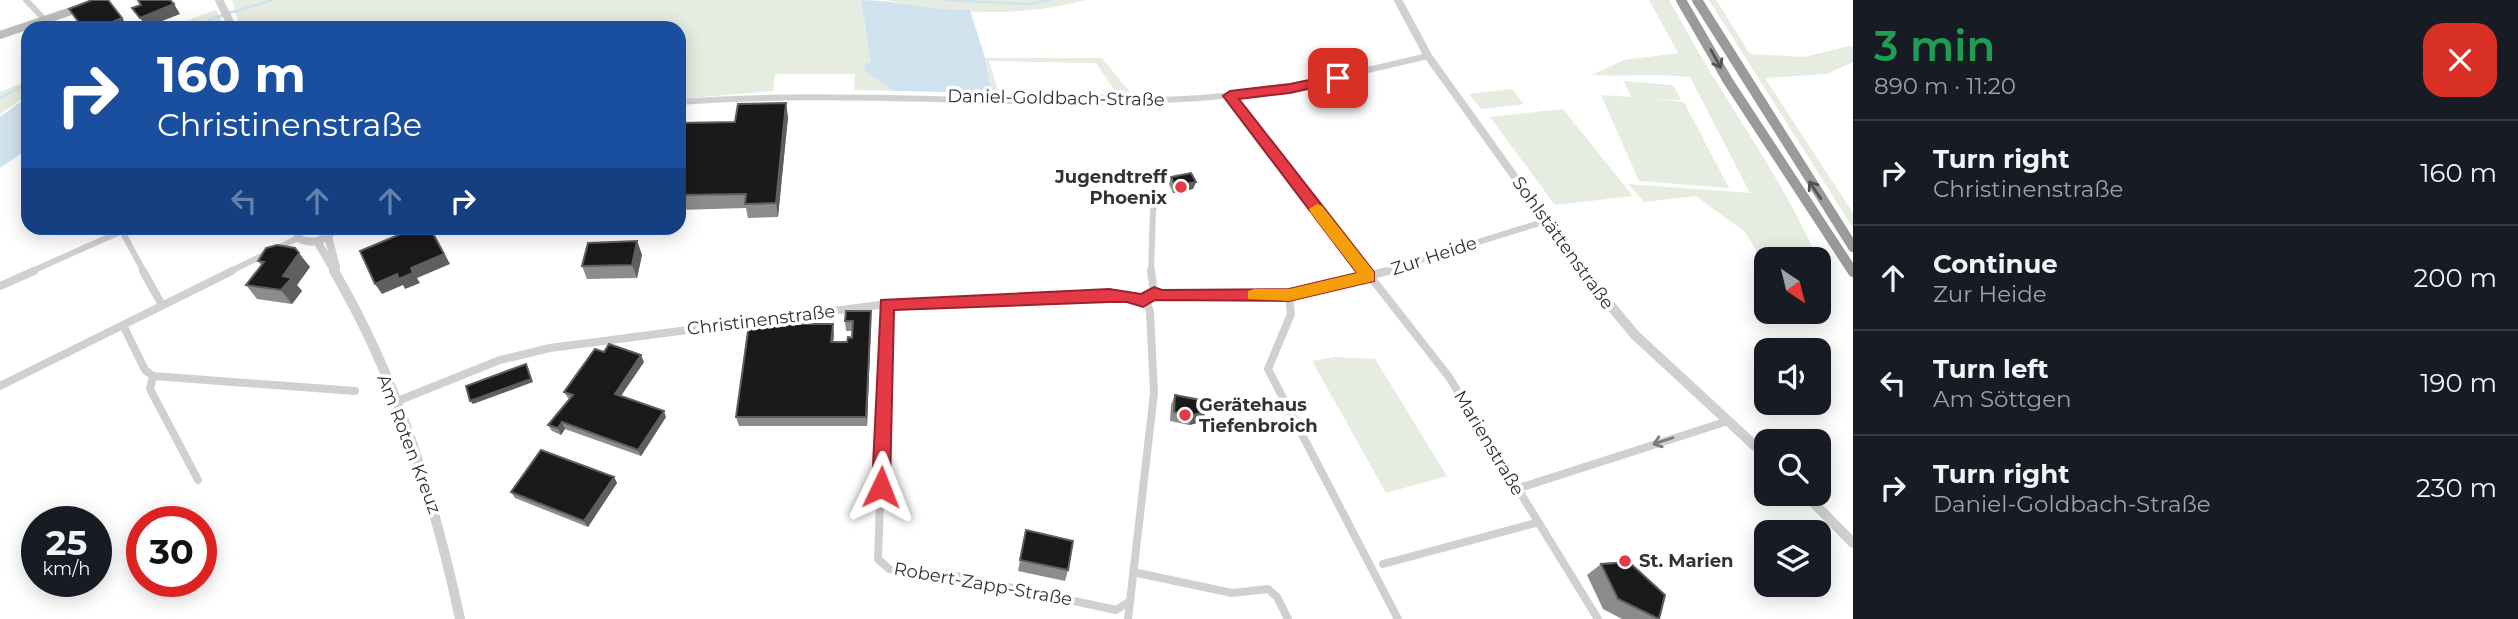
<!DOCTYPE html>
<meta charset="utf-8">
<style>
body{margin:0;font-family:Montserrat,sans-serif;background:#20242c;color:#f1f3f6;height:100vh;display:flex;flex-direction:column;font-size:26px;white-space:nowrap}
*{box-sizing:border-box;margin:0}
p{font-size:23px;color:#9ea1a6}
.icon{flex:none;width:38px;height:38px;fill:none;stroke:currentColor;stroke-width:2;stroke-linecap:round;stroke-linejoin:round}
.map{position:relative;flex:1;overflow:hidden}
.side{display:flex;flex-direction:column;background:#171b24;width:665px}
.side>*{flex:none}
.guide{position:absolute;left:21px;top:21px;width:665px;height:214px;border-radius:21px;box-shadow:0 4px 18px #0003;background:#1a4fa0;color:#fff;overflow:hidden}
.needle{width:46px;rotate:145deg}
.tools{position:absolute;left:1754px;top:247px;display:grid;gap:14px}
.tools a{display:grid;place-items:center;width:77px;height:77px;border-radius:14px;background:#171b24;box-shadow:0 4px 18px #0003;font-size:35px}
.speed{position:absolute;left:21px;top:506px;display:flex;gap:14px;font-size:35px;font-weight:700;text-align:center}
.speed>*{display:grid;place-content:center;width:91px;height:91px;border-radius:50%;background:#171b24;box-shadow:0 4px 18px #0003;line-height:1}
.speed small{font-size:18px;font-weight:400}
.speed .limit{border:10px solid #d22;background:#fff;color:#111}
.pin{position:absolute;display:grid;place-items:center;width:60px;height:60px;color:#fff;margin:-30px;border-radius:14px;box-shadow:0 4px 10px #0006}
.me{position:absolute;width:77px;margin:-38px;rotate:2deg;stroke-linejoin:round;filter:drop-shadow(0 0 5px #0008)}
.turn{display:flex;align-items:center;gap:24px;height:147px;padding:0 21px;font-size:32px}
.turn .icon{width:91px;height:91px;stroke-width:2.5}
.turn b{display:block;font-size:49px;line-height:60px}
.lanes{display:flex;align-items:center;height:66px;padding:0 21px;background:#0003;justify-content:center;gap:35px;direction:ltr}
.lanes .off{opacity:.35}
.round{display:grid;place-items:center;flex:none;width:74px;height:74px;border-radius:21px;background:#20242c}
.overview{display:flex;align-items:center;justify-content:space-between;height:119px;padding:0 21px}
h1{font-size:42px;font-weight:600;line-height:52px;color:#1e9e55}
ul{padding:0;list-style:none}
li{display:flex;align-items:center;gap:21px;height:105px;padding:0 21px;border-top:2px solid #363941}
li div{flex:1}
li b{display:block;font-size:26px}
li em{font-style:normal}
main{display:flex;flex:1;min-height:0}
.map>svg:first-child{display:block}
.green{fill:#e6ecdf}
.water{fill:#cfe2ee}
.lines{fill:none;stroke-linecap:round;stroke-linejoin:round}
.stream{stroke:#cfe2ee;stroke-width:2.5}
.minor-far1{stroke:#d0d0d0;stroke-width:6}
.minor{stroke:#d0d0d0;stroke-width:8}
.tertiary-far1{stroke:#d0d0d0;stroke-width:8}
.tertiary{stroke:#d0d0d0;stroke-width:10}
.secondary{stroke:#bdbdbd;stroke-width:8}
.motorway{stroke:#9a9a9a;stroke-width:10}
.wall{fill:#8c8c8c}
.shaded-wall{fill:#5f5f5f}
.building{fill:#1a1a1a;stroke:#5f5f5f;stroke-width:2}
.oneway{stroke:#525252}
.oneway2{stroke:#7a7a7a}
.route{fill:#e63946;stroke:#96252e;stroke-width:2}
.slow{fill:#f59e0b}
.poi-dot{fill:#e63946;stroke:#fff;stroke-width:2.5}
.labels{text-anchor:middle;stroke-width:7;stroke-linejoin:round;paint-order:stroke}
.street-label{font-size:18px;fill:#333;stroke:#fff}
.poi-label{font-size:18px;font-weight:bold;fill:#333;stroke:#fff;text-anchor:start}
</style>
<main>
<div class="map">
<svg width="1853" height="619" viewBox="0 0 1853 619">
<rect width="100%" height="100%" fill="#fff"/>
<!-- green -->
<path class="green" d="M232 0H861L871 63 865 71 893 91 854 90 855 74H775L773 91 679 99V28H240Z
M886 0H1085C1021 18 950 14 886 0Z
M1649 0H1669C1683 23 1695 47 1709 70 1752 140 1799 207 1828 285H1818V259H1766V266L1745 232 1696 196 1644 202 1628 184 1750 193 1690 77C1656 73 1625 77 1592 75L1624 60 1678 53Z
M1709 0H1716L1750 54 1804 57 1849 46 1853 47V62L1827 74 1765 78 1853 213V228Z
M216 10 225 27 167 28Z
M985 58H1102L1134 97H1065V94H1117L1096 63 989 61 999 93 1051 96 992 95Z
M28 80V95L0 114V92Z
M1624 81 1673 85 1681 100 1655 99 1684 102 1729 188 1639 181 1601 95 1631 97Z
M1512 89 1524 104 1481 109 1469 94Z
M1563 109 1633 196 1555 205 1490 117Z
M1334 357 1375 359 1447 476 1386 493 1312 361Z"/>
<!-- water -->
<path class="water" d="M861 0C899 0 930 11 970 10L985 58 992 93 893 91 865 71 864 64 871 63Z
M28 96V149L0 168V117Z"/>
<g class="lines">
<!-- stream -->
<path class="stream" d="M944 0 1028 4 1050 0
M229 13 272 0
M190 28 223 15
M0 98 28 83"/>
<!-- minor-far1 -->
<path class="minor-far1" d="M26 0 45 20
M1230 96 1368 272
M679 102C847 89 1015 108 1183 99 1266 95 1347 75 1428 56
M30 272 122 231 144 272
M229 272 298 238
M1151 272 1153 210 1157 202
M1382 272 1546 221"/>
<!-- minor -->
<path class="minor" d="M143 271 162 305
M1151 271 1154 293
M1366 271 1449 377 1598 619
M0 286 34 271
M1154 293 1161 296 1289 295 1388 271
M1289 295 1291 314 1268 369 1398 619
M887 304 878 559 889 569 900 572 948 574 1116 610 1130 601
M123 325 145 370 153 376 355 391
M153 376 150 389 198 480
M0 386 232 271
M395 402 500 360 550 348 887 304 1019 298H1137L1148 306 1150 312 1154 393 1128 619
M1516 489 1728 421
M1383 564 1536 523
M1133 572 1232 593 1268 589 1277 597 1288 619"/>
<!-- tertiary-far1 -->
<path class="tertiary-far1" d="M219 0 233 28
M1398 0 1428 56 1583 272
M299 228 298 238C313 246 325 240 336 228
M328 236 336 267
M317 241 335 272"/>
<!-- tertiary -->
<path class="tertiary" d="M334 271C397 378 434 498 460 619
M1582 271 1635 335 1766 456
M1805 494 1853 543"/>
<!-- secondary -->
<path class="secondary" d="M0 35 104 0"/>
<!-- motorway -->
<path class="motorway" d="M1681 0 1728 81 1853 272
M1697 0 1853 247"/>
</g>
<!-- wall -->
<path class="wall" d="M788 117 778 217 748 218 746 208 679 210V123L735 122Z
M1171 177 1196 182 1193 189 1173 193 1169 184Z
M637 241 642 255 637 278 587 279 582 266Z
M258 261 310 267 297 285 302 291 292 304 257 299 246 285 261 265Z
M871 311V321L867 426H739L736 417 834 334 833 342H847L852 338V331H846L845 321Z
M644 362 621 396 666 417 641 456 565 429 561 435 552 431 548 425 570 399 568 398 564 392Z
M1175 395 1206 412 1202 422 1189 425 1170 421 1171 405Z
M614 477 617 483 588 527 515 498 511 492Z
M1026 530 1068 570 1065 581 1018 571Z
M1601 564 1659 619H1622L1603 609 1587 575Z"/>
<!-- shaded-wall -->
<path class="shaded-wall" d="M174 4 180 14 147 27 140 18Z
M122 18 129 28H98Z
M786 103 788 117 778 217 776 203Z
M1196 182 1193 189 1173 193 1175 186Z
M431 228 450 264 417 278 420 283 405 289 403 285 382 294 375 284 411 268Z
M637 241 642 255 637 278 632 265Z
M299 253 310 267 297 285 302 291 292 304 281 290 283 276Z
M871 311V321L867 426 866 417Z
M833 324 834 334 832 352 831 342Z
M641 355 644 362 618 400 615 394Z
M526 364 533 382 473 404 470 401Z
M664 411 666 417 641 456 638 450Z
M1206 412 1202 422 1189 425 1192 415Z
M562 422 565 429 561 435 558 428Z
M614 477 617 483 588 527 584 521Z"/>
<!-- building -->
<path class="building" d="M92 0H108L122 18 98 28H83L69 9Z
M138 0H170L174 4 140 18 132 8 141 5Z
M786 103 776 203 745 204 746 194 679 195V123L735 122 738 104Z
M1191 173 1196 182 1175 186 1171 177Z
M415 228H430L444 254 411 268 413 273 399 279 397 274 375 284 360 251Z
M637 241 632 265 582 266 588 243Z
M277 245 295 248 299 253 283 276 292 278 281 290 246 285 264 262 258 261 266 248Z
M846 311H871L866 417H736L749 324H833L831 342H847L848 337 852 338 853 321H845Z
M609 344 641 355 615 394 664 411 638 450 562 422 558 428 548 425 573 395 564 392 595 349 604 352Z
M526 364 531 379 470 401 466 386Z
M1175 395 1200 400 1206 412 1192 415 1174 412Z
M541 450 614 477 584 521 511 492Z
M1026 530 1073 541 1068 570 1020 560Z
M1629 562 1665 595 1659 619 1618 599 1601 564Z"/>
<!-- one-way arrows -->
<defs><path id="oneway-shaft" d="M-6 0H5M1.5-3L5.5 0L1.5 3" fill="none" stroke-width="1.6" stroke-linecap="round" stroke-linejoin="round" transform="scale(1.75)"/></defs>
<g class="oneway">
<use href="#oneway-shaft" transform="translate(1716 59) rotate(61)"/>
<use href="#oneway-shaft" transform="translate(1815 190) rotate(-124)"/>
</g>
<use class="oneway2" href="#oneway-shaft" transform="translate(1663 441) rotate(162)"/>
<!-- route -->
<path class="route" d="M1338 74 1344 78 1342 81 1290 93 1239 99 1374 272V281L1289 301 1155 300 1143 307 1127 302H1109L894 310 890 487 887 493 881 495 874 493 872 487 881 300 1109 289 1141 294 1154 287 1162 290 1289 289 1357 273 1223 96 1230 91 1290 84Z"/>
<!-- slow -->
<path class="slow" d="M1317 204 1322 206 1374 272V281L1289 301 1248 299V291L1254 289H1289L1357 273 1311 213 1309 209Z"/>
<!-- markers -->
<g class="poi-dot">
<circle cx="1181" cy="187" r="7"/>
<circle cx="1185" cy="415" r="7"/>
<circle cx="1625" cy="561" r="7"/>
</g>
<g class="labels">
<!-- street labels -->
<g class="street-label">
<text transform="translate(1056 98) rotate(1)" y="6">Daniel-Goldbach-Straße</text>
<text transform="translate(1563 243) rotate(54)" y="6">Sohlstättenstraße</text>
<text transform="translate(1434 256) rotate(-18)" y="6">Zur Heide</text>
<text transform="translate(761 320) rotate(-7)" y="6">Christinenstraße</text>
<text transform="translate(1489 443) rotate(59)" y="6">Marienstraße</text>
<text transform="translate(409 444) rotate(69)" y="6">Am Roten Kreuz</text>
<text transform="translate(983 584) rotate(10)" y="6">Robert-Zapp-Straße</text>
</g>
<!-- poi labels -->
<g class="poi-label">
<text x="1167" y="183" text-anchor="end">Jugendtreff<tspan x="1167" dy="21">Phoenix</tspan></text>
<text x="1199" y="411">Gerätehaus<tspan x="1199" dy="21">Tiefenbroich</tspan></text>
<text x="1639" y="567">St. Marien</text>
</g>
</g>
</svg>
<div class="tools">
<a><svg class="needle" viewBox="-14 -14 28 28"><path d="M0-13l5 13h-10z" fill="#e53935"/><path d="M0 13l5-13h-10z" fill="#9ea1a6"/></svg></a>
<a><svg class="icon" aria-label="sound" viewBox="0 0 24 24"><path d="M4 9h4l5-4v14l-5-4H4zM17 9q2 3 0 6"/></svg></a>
<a><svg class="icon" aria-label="search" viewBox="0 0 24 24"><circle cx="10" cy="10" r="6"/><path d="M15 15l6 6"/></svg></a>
<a><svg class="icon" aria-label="layers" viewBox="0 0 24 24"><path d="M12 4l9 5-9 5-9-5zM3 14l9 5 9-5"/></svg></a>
</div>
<div class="speed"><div>25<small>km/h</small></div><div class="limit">30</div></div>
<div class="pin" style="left:1338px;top:78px;background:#d93025"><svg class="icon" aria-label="arrive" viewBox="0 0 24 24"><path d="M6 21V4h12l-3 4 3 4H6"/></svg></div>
<svg class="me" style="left:881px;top:487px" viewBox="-20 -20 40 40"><path d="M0-17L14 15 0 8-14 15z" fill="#e63946" stroke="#fff" stroke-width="4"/></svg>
<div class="guide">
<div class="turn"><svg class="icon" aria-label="right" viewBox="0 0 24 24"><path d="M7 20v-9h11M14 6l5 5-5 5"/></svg><div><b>160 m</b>Christinenstraße</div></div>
<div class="lanes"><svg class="icon off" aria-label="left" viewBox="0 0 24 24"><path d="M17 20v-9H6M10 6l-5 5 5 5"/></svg><svg class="icon off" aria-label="ahead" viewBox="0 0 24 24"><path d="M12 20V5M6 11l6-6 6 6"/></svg><svg class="icon off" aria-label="ahead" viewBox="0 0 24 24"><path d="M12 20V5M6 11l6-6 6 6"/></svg><svg class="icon" aria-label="right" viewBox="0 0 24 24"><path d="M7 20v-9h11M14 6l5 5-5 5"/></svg></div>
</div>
</div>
<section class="side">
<div class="overview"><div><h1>3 min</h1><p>890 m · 11:20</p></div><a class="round" style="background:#d93025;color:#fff"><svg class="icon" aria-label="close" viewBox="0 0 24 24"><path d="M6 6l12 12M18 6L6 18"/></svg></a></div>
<ul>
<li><svg class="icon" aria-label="right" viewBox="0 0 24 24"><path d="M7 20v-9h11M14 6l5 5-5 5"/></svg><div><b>Turn right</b><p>Christinenstraße</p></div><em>160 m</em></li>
<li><svg class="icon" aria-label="ahead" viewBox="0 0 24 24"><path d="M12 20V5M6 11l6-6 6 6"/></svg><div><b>Continue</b><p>Zur Heide</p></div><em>200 m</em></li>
<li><svg class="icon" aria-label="left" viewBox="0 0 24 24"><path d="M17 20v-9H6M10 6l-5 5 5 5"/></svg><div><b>Turn left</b><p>Am Söttgen</p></div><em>190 m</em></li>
<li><svg class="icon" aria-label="right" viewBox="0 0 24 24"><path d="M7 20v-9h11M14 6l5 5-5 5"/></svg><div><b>Turn right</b><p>Daniel-Goldbach-Straße</p></div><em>230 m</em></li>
</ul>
</section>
</main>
